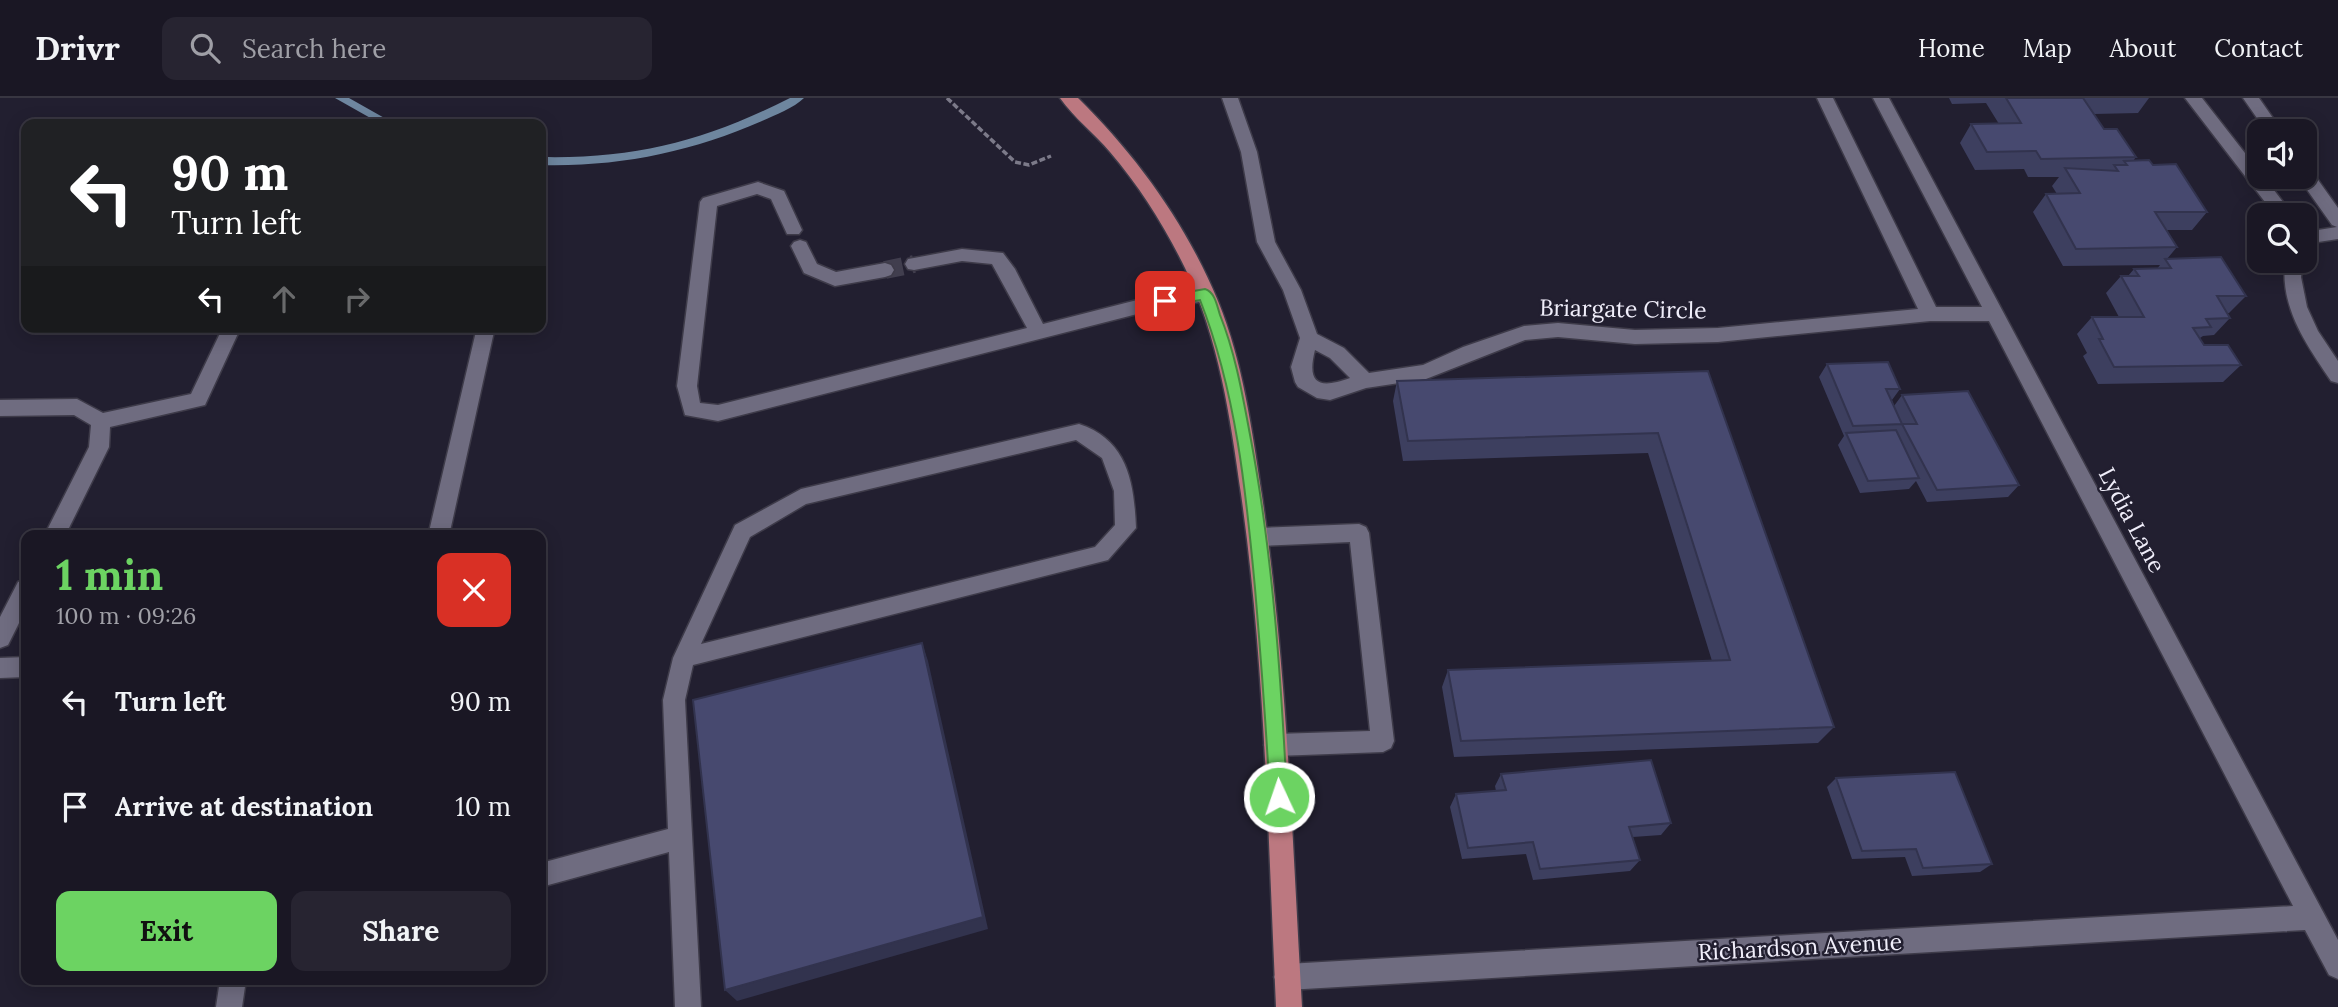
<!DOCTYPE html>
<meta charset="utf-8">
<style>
body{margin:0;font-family:Lora,serif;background:#272431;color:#f1f3f6;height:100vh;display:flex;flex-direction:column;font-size:26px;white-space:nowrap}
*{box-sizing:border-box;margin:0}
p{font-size:23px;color:#9f9fa6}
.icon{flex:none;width:38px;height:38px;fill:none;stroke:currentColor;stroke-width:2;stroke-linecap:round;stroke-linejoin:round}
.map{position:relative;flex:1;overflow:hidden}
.details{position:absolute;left:21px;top:432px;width:525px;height:455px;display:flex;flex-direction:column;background:#1a1724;border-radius:14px;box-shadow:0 4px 18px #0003,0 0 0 2px #383641}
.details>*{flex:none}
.hud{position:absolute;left:21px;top:21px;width:525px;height:214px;border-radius:14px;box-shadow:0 4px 18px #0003,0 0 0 2px #383641;background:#202124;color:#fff;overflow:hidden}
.fabs{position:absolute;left:2247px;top:21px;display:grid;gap:14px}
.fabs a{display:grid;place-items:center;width:70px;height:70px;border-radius:14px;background:#1a1724;box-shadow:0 4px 18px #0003,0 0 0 2px #383641;font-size:35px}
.pin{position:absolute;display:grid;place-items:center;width:60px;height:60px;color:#fff;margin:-30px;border-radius:14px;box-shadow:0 4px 10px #0006}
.me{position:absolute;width:77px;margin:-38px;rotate:357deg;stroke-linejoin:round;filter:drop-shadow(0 0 5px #0008)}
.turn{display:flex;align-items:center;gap:24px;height:147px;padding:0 35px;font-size:32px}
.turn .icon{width:91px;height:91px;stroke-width:2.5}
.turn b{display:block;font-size:49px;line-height:60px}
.lanes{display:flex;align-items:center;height:66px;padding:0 35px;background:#0003;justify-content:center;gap:35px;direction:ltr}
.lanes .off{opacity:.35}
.round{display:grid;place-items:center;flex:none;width:74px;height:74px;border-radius:14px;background:#272431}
.overview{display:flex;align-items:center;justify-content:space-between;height:119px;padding:0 35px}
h1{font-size:42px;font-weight:800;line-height:52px;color:#6cd362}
.cta{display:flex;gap:14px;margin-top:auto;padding:14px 35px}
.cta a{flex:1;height:80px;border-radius:14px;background:#6cd362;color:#111;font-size:28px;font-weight:800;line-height:80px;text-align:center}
.cta a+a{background:#272431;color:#f1f3f6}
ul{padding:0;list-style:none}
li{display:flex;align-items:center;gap:21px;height:105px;padding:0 35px}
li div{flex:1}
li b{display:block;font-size:26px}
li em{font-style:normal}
header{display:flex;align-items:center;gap:42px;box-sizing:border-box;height:98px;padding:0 35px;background:#1a1724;border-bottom:2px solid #383641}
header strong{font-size:33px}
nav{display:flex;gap:38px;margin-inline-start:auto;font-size:24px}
.search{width:490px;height:63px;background:#272431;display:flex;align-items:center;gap:18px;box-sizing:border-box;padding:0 24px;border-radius:14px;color:#9f9fa6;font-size:26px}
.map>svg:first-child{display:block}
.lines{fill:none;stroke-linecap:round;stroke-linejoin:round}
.stream{fill:#6e869f;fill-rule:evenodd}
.minor-tunnel{stroke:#413e4e;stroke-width:18;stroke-dasharray:18 9;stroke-linecap:butt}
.minor-casing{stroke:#3e3b49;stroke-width:3}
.major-casing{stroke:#3e3b49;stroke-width:3}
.path{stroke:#7c7a89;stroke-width:3.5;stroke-dasharray:6 2.5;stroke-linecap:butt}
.minor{fill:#6f6c80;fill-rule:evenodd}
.major{fill:#bc7880;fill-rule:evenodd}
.wall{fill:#3d3f5f}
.shaded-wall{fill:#32334e}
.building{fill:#47496f;stroke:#32334e;stroke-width:2}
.route{fill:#6cd362;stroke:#468940;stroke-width:2}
.labels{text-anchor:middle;stroke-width:5;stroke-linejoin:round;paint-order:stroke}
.street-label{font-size:23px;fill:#f0eefa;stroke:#221f30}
</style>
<header>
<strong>Drivr</strong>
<div class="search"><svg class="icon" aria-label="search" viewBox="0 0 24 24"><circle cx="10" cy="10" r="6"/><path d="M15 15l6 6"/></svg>Search here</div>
<nav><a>Home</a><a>Map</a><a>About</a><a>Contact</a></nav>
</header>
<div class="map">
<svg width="2338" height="909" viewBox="0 0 2338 909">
<rect width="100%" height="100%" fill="#221f30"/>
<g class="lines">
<!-- stream -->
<path class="stream" d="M335 0H349L395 26H381Z
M790 0H804C794 10 775 17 762 23 691 54 619 69 541 67V59C636 61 705 43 790 0Z"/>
<!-- minor-tunnel -->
<path class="minor-tunnel" d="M885 172 914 166"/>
<defs>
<path id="minor" d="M1222 0H1238L1257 54 1275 144 1301 192 1317 236 1344 250 1369 275 1423 267 1463 249 1524 228 1558 225 1635 232 1718 230 1918 211 1817 0H1833L1936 209H1982L1873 0H1889L2338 842V881L2329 877 2305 832 1287 892 1278 888 1274 879 1278 870 1287 866 2293 808 1989 223H1930L1718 244 1635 246 1558 239 1525 242 1426 281 1366 290 1330 302 1317 300 1298 289 1295 284 1291 269 1300 240 1283 192 1257 144 1241 54ZM1315 252 1330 260 1350 280C1320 291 1306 287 1315 252Z
M2185 0H2202L2259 73V79H2264L2293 117H2275Z
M2243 0H2259L2282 33H2266Z
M2305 70 2311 72 2338 110V141L2305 146V134L2337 129 2332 127 2298 79H2305Z
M758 84 784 93 802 132 799 136H787L771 101 757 96 717 108 697 288 700 305 718 307 1027 230 992 166 962 163 914 172 908 171 905 166 908 161 914 160 962 151 1003 155 1015 171 1043 226 1145 200 1205 189 1211 191 1214 196 1211 201 1205 203 1145 214 718 323 685 317 677 288 700 104 703 100Z
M800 142 806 144 817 166 836 174 885 165 891 167 894 172 891 177 885 179 835 188 804 175 791 148 794 144Z
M2285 163H2303L2301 179 2307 209 2318 233 2338 263V285L2331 283C2306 246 2280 210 2285 163Z
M223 229H241L205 307 110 329 109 349 65 438H44L89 349 91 327 74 317 0 318V302L77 301 103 315 191 296Z
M477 229H495L449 438H428Z
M1079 326C1128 342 1134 385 1136 430L1108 462 693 567 685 602 701 909H675L669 754 541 789V765L668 731 663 602 673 560 735 427 801 391ZM1076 342 1102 360 1114 393 1115 427 1095 449 701 546 750 439 806 406Z
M1359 426 1366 429 1369 435 1394 643 1391 650 1383 654 1276 658 1268 654 1264 647 1268 640 1276 636 1370 633 1350 444 1258 448 1251 445 1248 439 1251 433 1258 430Z
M26 481V511L8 547 0 550V519L18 484Z
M26 559V579L0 580V560Z
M220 882H246L242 909H216Z"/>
<path id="major" d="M1060 0H1078C1137 58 1186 126 1218 203 1243 264 1252 332 1262 398 1287 567 1292 739 1302 909H1276C1268 738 1265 565 1241 396 1230 318 1219 241 1185 170 1165 129 1140 89 1110 54 1095 36 1074 20 1060 0Z"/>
</defs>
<!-- minor casing -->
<use href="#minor" class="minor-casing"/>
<!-- major casing -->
<use href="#major" class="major-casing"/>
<!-- path -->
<path class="path" d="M947 0 1015 64 1029 67 1051 58"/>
<!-- minor -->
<use href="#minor" class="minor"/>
<!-- major -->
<use href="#major" class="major"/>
</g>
<!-- wall -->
<path class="wall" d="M1949 0H2149L2138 15 2094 16 2104 31 2136 59 2133 63 2153 67 2207 114 2192 132H2166L2177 149 2167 161 2246 198 2229 215H2227L2230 220 2214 237 2203 238 2200 240 2204 247 2241 267 2223 284 2098 286 2083 258 2087 255 2077 236 2092 219H2119L2106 195 2121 178H2128L2134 171H2157L2160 167 2063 168 2033 114 2046 96H2057L2052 88 2059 79H2028L2024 71 1975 72 1960 45 1971 26H1999L1986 5 1952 6Z
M1827 266 1900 291 1892 302 1894 308 1902 297 2019 387 2008 399 1927 404 1916 383 1909 391 1860 395 1838 347 1844 338 1819 279Z
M1708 273 1834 629 1818 645 1454 659 1442 589 1448 572 1712 563 1648 355 1403 363 1393 303 1397 283Z
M1501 676 1671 725 1661 737 1633 739 1640 762 1630 773 1533 782 1526 756 1462 761 1450 709 1456 696 1496 693 1495 688Z
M1836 680 1992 766 1980 774 1912 778 1905 759 1852 761 1827 689Z"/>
<!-- shaded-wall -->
<path class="shaded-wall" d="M922 545 928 563 988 831 737 903 725 892Z"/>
<!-- building -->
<path class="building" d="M2006 0H2083L2104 31H2117L2136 59 2041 61 2036 53 1987 54 1971 26 2021 25Z
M2149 62 2153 67 2176 66 2207 114H2155L2177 149 2076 151 2046 96 2080 95 2065 70 2118 73 2114 67H2127L2124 63Z
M2221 159 2246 198H2217L2230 220 2206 221 2211 229 2193 230 2204 247H2228L2241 267 2114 269 2099 241H2103L2092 219H2144L2121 178H2139L2134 171 2171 170 2165 161Z
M1888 264 1900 291H1886L1902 326 1853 328 1827 266Z
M1708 273 1834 629 1461 643 1448 572 1730 562 1658 335 1408 343 1397 283Z
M1968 293 2019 387 1937 392 1902 326H1917L1902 297Z
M1896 332 1919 380 1868 383 1846 335Z
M922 545 983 819 725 892 693 602Z
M1651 662 1671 725 1629 729 1640 762 1540 771 1533 744 1468 750 1456 696 1506 692 1501 676Z
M1955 674 1992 766 1923 770 1916 751 1862 753 1836 680Z"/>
<!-- route -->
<path class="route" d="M1205 191C1215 194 1217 208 1220 217 1236 257 1243 300 1251 342 1273 459 1281 580 1287 699L1285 705 1279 707 1272 705 1270 699C1266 629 1261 560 1255 490 1246 393 1236 293 1200 202L1165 208 1158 203 1165 198Z"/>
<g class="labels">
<!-- street labels -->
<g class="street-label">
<text transform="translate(1623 211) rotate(1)" y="8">Briargate Circle</text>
<text transform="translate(2132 422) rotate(62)" y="8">Lydia Lane</text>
<text transform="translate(1800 849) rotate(-3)" y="8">Richardson Avenue</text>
</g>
</g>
</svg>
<div class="fabs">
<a><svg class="icon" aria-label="sound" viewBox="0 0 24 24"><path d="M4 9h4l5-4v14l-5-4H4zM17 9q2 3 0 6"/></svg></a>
<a><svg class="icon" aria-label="search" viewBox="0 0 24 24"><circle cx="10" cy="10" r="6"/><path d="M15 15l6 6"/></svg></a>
</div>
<div class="pin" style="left:1165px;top:203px;background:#d93025"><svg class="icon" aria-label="arrive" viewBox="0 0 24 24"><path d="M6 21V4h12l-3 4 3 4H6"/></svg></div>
<svg class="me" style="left:1279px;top:699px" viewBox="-20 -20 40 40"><circle r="17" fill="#6cd362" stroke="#fff" stroke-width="3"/><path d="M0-11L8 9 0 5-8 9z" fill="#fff"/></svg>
<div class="hud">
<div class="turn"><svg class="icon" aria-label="left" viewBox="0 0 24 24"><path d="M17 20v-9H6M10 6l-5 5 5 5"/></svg><div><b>90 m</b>Turn left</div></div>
<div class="lanes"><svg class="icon" aria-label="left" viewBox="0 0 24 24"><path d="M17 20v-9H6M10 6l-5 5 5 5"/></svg><svg class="icon off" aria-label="ahead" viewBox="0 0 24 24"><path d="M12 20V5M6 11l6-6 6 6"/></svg><svg class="icon off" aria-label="right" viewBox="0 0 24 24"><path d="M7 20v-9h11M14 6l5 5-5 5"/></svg></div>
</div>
<section class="details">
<div class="overview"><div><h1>1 min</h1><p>100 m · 09:26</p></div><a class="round" style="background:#d93025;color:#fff"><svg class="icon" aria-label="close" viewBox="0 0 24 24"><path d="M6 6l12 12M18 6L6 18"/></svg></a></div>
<ul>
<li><svg class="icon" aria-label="left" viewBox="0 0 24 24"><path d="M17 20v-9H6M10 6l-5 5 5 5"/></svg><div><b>Turn left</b></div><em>90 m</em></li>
<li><svg class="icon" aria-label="arrive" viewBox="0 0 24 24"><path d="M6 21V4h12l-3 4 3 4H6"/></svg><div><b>Arrive at destination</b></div><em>10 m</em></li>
</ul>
<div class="cta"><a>Exit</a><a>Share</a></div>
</section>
</div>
